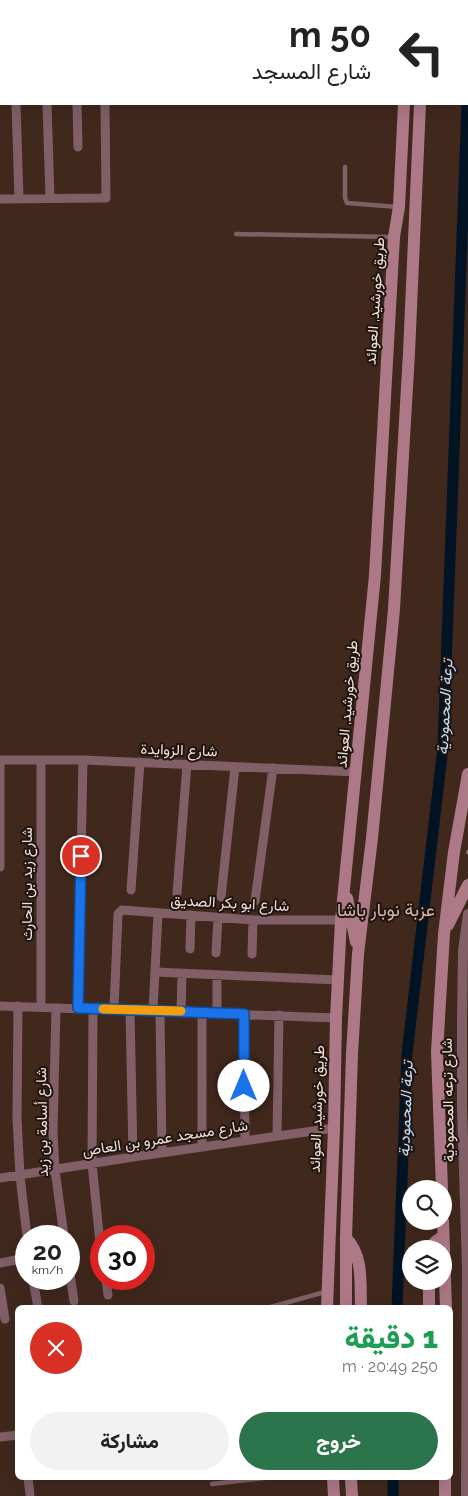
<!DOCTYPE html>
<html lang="ar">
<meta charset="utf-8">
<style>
body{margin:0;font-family:Raleway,Vazirmatn,sans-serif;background:#f2f2f2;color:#222;direction:rtl;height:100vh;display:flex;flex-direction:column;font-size:19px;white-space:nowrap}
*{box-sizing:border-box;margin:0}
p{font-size:16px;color:#767676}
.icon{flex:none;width:28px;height:28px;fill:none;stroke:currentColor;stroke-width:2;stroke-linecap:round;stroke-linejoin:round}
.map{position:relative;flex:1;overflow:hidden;direction:ltr}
.sheet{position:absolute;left:15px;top:1305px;width:438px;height:175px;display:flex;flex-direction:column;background:#fff;border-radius:8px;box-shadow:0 5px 20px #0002;direction:rtl}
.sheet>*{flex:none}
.top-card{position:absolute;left:0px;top:0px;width:469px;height:105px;box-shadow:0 5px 20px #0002;direction:rtl;background:#fff;color:#222;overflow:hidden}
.controls{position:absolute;left:402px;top:1180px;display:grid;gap:10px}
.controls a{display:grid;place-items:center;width:50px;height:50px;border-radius:50%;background:#fff;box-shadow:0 5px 20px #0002;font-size:25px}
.speed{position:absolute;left:15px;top:1225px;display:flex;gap:10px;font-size:25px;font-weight:700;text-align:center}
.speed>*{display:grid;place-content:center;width:65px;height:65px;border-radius:50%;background:#fff;box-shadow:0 5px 20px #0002;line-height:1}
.speed small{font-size:12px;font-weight:400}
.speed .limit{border:8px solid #d22;background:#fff;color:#111}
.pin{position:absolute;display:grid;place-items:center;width:42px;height:42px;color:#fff;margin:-21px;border:2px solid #fff;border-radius:50%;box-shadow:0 1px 5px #0007}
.me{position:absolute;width:55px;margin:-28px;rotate:0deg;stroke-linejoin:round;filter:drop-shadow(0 0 4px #0008)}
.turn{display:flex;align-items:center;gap:18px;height:105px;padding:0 15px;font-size:22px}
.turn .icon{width:65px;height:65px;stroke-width:2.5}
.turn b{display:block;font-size:35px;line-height:42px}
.round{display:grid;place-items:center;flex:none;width:52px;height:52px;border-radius:26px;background:#f2f2f2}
.head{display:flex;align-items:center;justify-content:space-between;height:85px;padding:0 15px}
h1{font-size:30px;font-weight:800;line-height:38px;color:#1e9e55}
.primary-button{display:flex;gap:10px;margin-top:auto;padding:10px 15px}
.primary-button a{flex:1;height:58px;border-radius:30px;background:#2b744c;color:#fff;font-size:20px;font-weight:800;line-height:58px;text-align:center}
.primary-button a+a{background:#f2f2f2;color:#222}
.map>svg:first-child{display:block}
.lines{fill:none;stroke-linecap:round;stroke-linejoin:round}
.canal{stroke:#021424;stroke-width:11}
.path{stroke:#846f65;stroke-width:2;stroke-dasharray:4 2.5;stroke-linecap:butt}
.service{stroke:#805f67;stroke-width:4.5}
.minor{stroke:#805f67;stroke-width:9}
.tertiary{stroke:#805f67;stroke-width:10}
.secondary{stroke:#ae7986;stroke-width:12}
.route-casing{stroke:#114b97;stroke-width:12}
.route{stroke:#1a73e8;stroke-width:9}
.slow{stroke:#f59e0b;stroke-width:9}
.labels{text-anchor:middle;stroke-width:4;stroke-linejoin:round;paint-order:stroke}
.street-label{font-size:15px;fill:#f1e1d9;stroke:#1f140f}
.water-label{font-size:16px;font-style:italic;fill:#bcdffd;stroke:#1f140f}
.quarter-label{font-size:18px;fill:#d7b8aa;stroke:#1f140f}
</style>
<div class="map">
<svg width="468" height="1496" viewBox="0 0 468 1496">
<rect width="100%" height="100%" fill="#40281d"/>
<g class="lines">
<!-- canal -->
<path class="canal" d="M468 93V79
M397 1308 407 1054 443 747 467 104
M393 1496V1478"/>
<!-- path -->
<path class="path" d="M467 854 468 848"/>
<!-- service -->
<path class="service" d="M345 167V198L347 203 398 207
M236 234 393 237
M267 1308 325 1292
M212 1484 264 1478"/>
<!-- minor -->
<path class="minor" d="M44 0V1
M75 0V1
M103 0V1
M140 0V1
M179 0V1
M221 0V1
M261 0V1
M0 73H1
M16 104 19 199
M47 104 50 198
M77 104 78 147
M0 199 106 198 105 104
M0 760H83L357 772
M0 867V760
M131 890 140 762
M177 893 187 764
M221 897 235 767
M255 901 273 768
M190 949 191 915
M216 953 218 917
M252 954 253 920
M155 972 337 980
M0 1006 336 1018
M18 1006 17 1118 20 1176 27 1236
M41 1007V760
M56 1008 53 1132 55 1170 64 1236
M78 1008 83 760
M93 1009 92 1163 101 1254
M114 1009 118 914 122 910 253 920H341
M130 1010 133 1157
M153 1010 158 913
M160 1010 162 1152
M181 1011 182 974
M202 1012V1146
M217 1013V976
M244 1014 245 1140
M277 1135 279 1015
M0 1178 133 1157 334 1128
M0 1263 26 1258
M69 1268 74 1301
M33 1279 38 1308
M106 1279 108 1295
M0 1288 5 1319
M0 1437 18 1435
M28 1478 30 1494"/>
<!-- tertiary -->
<path class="tertiary" d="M466 1496 467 1268 462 1106V1020L463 951 468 914"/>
<!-- secondary -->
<path class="secondary" d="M409 1V0
M424 1V0
M347 898 356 942
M448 925 468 885
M442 1189 437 1052 444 934 454 852 468 774
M443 1221 446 1308
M346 1238C364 1257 360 1284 361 1308
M431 1249 435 1242 443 1236
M327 1308 334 1128 336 1018 341 920 375 575 394 237 399 207 404 104
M346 1308V1238L352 1054 358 954 372 838 394 609 409 353 420 104
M429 1308V1281
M333 1478 334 1496
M351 1478 352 1496
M445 1496V1478"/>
</g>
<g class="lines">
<defs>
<path id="route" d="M81 856 78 1008 244 1014V1086"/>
</defs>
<!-- route casing -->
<use href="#route" class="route-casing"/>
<!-- route -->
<use href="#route" class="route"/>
<!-- slow -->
<path class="slow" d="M103 1009 181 1011"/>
</g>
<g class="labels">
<!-- street labels -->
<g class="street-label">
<text transform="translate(375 301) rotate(-86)" y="5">طريق خورشيد, العوائد</text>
<text transform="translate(347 704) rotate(-85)" y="5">طريق خورشيد, العوائد</text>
<text transform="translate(179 750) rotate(2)" y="5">شارع الزوايدة</text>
<text transform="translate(27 884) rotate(-90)" y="5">شارع زيد بن الحارث</text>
<text transform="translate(230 903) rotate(3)" y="5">شارع ابو بكر الصديق</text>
<text transform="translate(448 1100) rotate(-91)" y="5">شارع ترعه المحمودية</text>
<text transform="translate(317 1109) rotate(-88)" y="5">طريق خورشيد, العوائد</text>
<text transform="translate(42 1122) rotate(-91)" y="5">شارع أسامة بن زيد</text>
<text transform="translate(165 1138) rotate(-9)" y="5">شارع مسجد عمرو بن العاص</text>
</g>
<!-- water labels -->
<g class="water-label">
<text transform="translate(444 707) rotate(-87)" y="6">ترعة المحمودية</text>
<text transform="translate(405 1109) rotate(-88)" y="6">ترعة المحمودية</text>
</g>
<!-- quarter labels -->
<g class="quarter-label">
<text x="386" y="916">عزبة نوبار باشا</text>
</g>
</g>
</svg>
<div class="controls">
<a><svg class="icon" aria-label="search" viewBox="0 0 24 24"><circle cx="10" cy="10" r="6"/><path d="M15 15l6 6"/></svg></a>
<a><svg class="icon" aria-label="layers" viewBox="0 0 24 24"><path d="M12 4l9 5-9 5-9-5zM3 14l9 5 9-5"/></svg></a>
</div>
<div class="speed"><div>20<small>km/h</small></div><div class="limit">30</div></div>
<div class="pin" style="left:81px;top:856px;background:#d93025"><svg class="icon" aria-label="arrive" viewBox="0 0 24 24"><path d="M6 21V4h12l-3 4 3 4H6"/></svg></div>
<svg class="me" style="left:244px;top:1086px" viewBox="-20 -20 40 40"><circle r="19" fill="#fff"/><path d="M0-13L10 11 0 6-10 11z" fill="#1a73e8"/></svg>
<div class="top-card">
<div class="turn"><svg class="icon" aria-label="left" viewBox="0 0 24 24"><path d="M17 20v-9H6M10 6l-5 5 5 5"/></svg><div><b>50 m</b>شارع المسجد</div></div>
</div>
<section class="sheet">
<div class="head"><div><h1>1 دقيقة</h1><p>250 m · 20:49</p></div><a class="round" style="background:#d93025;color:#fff"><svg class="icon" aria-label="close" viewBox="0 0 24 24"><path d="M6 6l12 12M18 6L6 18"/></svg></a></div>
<div class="primary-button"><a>خروج</a><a>مشاركة</a></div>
</section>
</div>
